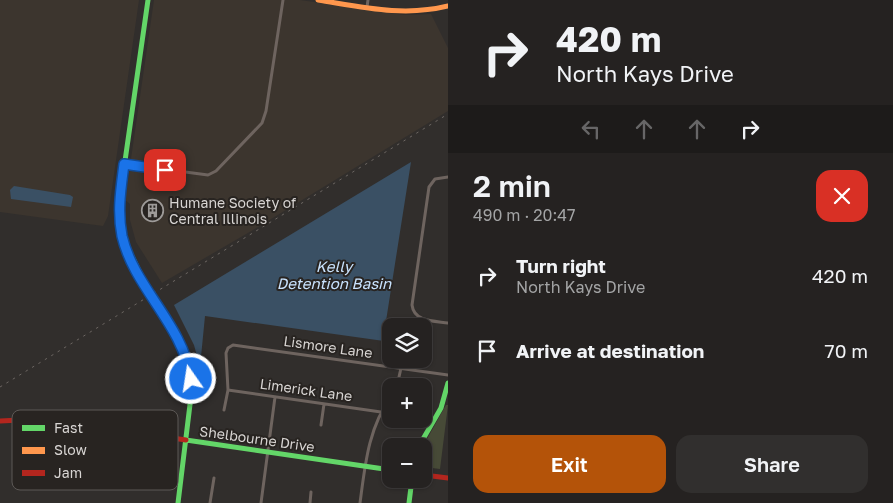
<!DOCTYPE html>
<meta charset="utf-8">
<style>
body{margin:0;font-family:"Golos Text",sans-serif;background:#312f2e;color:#f1f3f6;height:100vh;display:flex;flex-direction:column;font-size:19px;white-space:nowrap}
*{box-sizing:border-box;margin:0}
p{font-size:16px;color:#a3a4a5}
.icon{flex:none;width:28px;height:28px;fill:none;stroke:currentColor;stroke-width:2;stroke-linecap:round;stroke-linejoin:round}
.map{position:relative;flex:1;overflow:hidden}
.panel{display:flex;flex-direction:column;background:#252221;width:445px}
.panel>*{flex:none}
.banner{background:#252221;color:#f1f3f6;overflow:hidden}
.controls{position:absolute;left:382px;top:318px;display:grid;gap:10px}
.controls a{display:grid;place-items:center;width:50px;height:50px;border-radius:10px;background:#252221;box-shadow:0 1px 4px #0004,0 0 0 1px #423f3f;font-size:25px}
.pin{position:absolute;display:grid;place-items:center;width:42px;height:42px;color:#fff;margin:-21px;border-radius:10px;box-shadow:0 2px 8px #0006}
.me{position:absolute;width:55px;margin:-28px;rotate:347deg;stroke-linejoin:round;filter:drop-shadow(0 0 4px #0008)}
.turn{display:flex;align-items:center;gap:18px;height:105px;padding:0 25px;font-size:22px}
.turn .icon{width:65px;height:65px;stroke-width:2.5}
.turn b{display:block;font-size:35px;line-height:42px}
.lanes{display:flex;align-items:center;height:48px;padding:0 25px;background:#0003;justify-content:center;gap:25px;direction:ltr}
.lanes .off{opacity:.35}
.round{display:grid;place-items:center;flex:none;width:52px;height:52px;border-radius:15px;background:#312f2e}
.headline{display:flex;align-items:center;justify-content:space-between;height:85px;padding:0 25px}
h1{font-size:30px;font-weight:600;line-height:38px}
.action{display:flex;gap:10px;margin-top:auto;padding:10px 25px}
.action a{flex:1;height:58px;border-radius:15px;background:#b45309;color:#fff;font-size:20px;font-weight:600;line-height:58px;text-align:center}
.action a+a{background:#312f2e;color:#f1f3f6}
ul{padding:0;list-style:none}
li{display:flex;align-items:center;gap:15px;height:75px;padding:0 25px}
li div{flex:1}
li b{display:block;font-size:19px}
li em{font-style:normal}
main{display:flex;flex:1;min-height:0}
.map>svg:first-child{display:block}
.built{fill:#3c352e}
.green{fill:#474a37}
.water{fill:#3a5064}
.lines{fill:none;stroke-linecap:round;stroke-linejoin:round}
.street{stroke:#6e645f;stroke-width:3}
.fast{stroke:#63d668;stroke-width:5}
.slow{stroke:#ff974d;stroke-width:5}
.jam{stroke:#b3261e;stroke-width:5}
.rail{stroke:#6c6662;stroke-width:1;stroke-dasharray:2.5 5;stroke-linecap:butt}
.slow-bridge{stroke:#ff974d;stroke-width:5}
.route-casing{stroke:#114b97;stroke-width:12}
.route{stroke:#1a73e8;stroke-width:9}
.labels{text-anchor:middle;stroke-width:4;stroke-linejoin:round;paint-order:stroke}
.poi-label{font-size:14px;fill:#d8d5d3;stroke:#282421;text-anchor:start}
.street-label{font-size:14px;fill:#d8d5d3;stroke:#282421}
.water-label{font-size:15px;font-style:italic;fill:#c9e3fe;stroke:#282421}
.key{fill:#282421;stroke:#5d5956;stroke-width:1}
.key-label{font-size:14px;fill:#d8d5d3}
</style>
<main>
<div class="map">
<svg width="448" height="503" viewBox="0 0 448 503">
<rect width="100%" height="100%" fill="#312e2c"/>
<!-- built -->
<path class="built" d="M0 0H139L108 216 103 226 0 212Z
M154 0H300L404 15 431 14 448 48V111L258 227 162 283 136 242 130 220V204L125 200Z"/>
<!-- green -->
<path class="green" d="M446 405H448L440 469 424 467 423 446Z"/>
<!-- water -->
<path class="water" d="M411 162 386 321 391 328V342L205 316 200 367 194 345 174 305Z
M14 186 70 195 73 197 71 207 11 199 10 190Z"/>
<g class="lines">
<!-- street -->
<path class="street" d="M367 7 368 0
M125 164 208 175 216 171 262 123 266 111 283 0
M448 177 435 179 429 187 412 305C414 322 434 321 448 323
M397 386 401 368
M228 390 381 412
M224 410 228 390 226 353 228 348 233 345 448 375
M321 425 324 404
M210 503 214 478
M261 503 275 397
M310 503 311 492
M360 503C365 466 368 428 391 397"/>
<!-- fast -->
<path class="fast" d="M144 281 126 244 119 203 148 0
M163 312 183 349 192 388 178 503
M186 440 391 470
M419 446 441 408 448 383
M409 503 412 479"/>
<!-- slow -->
<path class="slow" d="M318 0C362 7 404 17 448 6"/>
<!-- jam -->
<path class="jam" d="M0 421 41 419 186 440
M424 475 448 478"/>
<!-- rail -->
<path class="rail" d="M0 387 448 114"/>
<!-- slow-bridge -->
<path class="slow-bridge" d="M144 281 163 312"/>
</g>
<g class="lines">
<defs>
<path id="route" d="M165 170 124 164C121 188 117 211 122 236 134 288 183 324 191 379"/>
</defs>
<!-- route casing -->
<use href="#route" class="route-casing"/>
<!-- route -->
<use href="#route" class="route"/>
</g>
<!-- icons -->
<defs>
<symbol id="building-ring" viewBox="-11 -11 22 22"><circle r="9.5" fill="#282421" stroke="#9e9b99" stroke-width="1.5"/><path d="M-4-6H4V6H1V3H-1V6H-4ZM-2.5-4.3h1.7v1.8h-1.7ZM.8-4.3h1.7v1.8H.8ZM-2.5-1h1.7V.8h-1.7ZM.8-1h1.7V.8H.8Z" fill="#9e9b99"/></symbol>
</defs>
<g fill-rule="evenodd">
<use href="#building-ring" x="140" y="198" width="25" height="25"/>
</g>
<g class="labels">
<!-- poi labels -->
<g class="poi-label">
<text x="169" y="208">Humane Society of<tspan x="169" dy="16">Central Illinois</tspan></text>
</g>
<!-- street labels -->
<g class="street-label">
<text transform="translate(328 347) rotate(8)" y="5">Lismore Lane</text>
<text transform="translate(306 390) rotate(8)" y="5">Limerick Lane</text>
<text transform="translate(257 439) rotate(8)" y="5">Shelbourne Drive</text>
</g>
<!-- water labels -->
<g class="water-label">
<text x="334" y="272">Kelly<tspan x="334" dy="17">Detention Basin</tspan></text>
</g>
</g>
<!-- legend -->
<rect x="12" y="410" width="166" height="80" rx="8" class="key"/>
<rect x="22" y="425" width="23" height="6" fill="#63d668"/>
<rect x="22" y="447" width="23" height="7" fill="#ff974d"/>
<rect x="22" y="470" width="23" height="6" fill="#b3261e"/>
<g class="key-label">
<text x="54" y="433">Fast</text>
<text x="54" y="455">Slow</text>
<text x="54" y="478">Jam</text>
</g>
</svg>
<div class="controls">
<a><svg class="icon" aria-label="layers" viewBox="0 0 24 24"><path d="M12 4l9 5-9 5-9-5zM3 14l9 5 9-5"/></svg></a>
<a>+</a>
<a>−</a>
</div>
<div class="pin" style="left:165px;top:170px;background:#d93025"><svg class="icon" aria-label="arrive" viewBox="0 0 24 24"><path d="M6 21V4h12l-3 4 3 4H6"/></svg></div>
<svg class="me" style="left:191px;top:379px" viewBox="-20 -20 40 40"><circle r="17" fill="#1a73e8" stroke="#fff" stroke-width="3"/><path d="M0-11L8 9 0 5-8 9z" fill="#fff"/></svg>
</div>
<section class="panel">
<div class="banner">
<div class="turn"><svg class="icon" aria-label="right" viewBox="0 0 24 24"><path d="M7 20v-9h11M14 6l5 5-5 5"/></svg><div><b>420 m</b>North Kays Drive</div></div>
<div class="lanes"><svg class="icon off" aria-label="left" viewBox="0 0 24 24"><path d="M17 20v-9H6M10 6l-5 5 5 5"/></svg><svg class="icon off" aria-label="ahead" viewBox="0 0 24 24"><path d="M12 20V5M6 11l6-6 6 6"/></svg><svg class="icon off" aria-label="ahead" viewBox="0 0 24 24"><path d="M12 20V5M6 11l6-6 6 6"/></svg><svg class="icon" aria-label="right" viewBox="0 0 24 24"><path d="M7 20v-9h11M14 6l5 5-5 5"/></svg></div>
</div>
<div class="headline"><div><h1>2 min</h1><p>490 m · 20:47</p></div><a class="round" style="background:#d93025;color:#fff"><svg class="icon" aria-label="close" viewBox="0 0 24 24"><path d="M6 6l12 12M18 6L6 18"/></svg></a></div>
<ul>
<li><svg class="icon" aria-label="right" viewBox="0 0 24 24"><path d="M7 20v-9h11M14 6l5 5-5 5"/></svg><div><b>Turn right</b><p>North Kays Drive</p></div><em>420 m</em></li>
<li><svg class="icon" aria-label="arrive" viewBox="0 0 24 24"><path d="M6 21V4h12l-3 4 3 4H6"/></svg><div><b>Arrive at destination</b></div><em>70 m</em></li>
</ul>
<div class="action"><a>Exit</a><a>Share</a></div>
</section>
</main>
